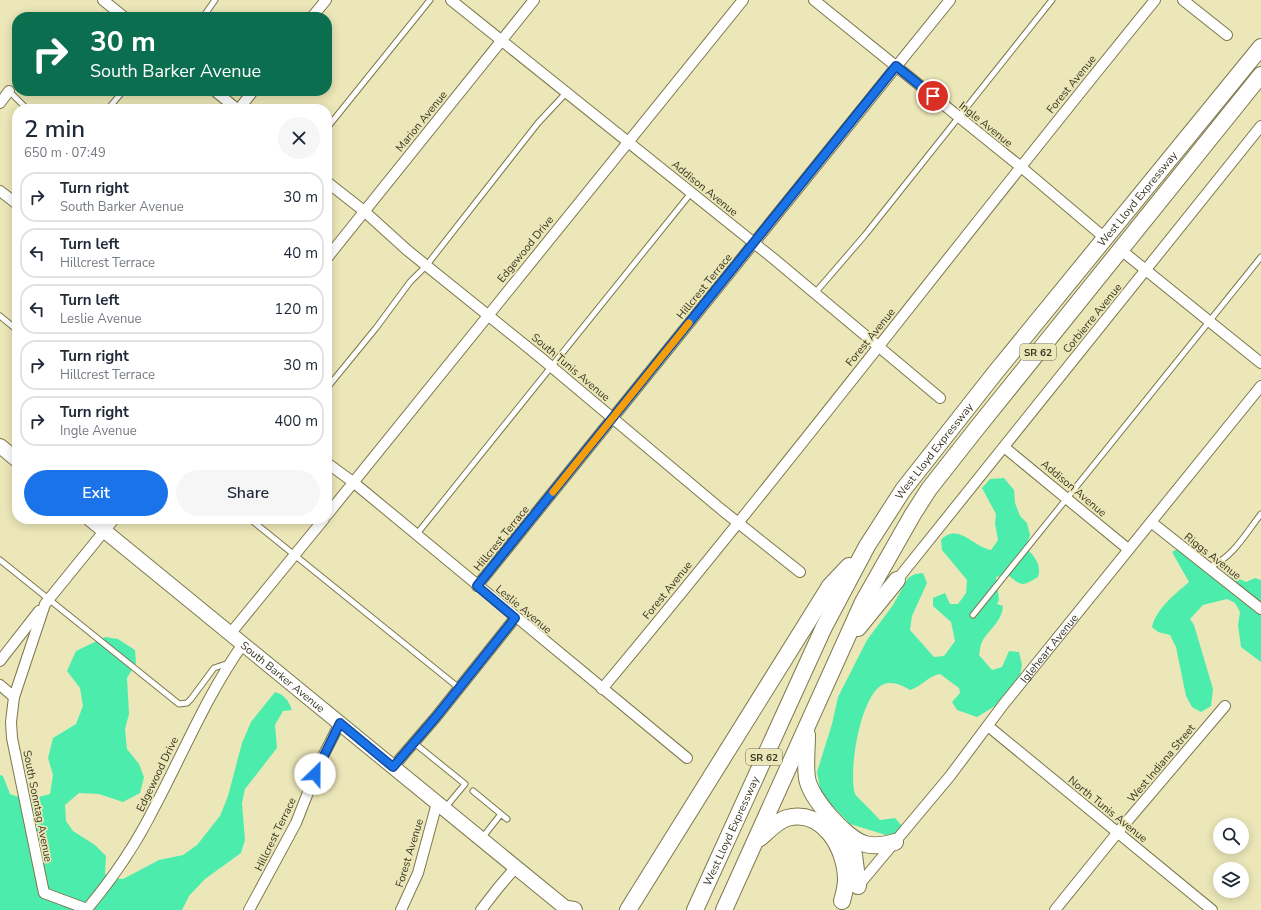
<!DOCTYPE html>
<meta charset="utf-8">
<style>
body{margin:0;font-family:"Nunito Sans",sans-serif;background:#f6f6f7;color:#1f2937;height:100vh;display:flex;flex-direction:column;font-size:15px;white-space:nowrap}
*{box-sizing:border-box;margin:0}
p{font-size:13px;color:#747a83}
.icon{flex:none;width:22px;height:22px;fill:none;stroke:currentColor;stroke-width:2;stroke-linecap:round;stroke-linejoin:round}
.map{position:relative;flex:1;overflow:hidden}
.side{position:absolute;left:12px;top:104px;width:320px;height:420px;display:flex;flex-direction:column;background:#fff;border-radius:16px;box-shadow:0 2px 10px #0003}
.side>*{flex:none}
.banner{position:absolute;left:12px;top:12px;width:320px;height:84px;border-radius:16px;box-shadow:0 2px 10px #0003;background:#0b6e4f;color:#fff;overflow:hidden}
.buttons{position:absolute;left:1213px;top:818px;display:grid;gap:8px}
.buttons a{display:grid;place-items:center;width:36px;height:36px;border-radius:50%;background:#fff;box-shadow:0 2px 10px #0003;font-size:20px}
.pin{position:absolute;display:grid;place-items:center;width:34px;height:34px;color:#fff;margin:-17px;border:2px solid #fff;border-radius:50%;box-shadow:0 1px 4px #0007}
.me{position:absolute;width:44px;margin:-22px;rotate:23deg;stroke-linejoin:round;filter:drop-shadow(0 0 3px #0008)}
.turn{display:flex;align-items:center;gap:14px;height:84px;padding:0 12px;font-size:18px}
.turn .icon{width:52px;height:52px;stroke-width:2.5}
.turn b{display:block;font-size:28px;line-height:34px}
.round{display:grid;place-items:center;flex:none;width:42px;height:42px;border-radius:21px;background:#f6f6f7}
.headline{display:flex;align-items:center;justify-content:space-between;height:68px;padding:0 12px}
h1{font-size:24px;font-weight:600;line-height:30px}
.primary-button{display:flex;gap:8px;margin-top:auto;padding:8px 12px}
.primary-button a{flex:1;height:46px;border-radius:24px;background:#1a73e8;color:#fff;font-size:16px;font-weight:600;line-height:46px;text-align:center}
.primary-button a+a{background:#f6f6f7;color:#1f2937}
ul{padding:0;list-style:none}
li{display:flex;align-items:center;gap:12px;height:50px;margin:0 8px 6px;padding:0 4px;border:2px solid #e0e1e3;border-radius:16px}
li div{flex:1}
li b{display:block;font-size:15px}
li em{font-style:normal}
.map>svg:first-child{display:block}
.green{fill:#4cedac}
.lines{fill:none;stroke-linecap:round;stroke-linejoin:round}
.service-casing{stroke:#7d784d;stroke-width:7}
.minor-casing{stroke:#7d784d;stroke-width:12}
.secondary-casing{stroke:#7d784d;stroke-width:16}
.trunk-casing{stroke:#7d784d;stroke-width:18}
.service{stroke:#fff;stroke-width:5}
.minor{stroke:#fff;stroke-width:10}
.secondary{stroke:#fff;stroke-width:14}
.trunk{stroke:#fff;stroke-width:16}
.route-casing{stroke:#114b97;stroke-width:10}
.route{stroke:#1a73e8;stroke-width:7}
.slow{stroke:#f59e0b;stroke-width:7}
.labels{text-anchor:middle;stroke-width:3.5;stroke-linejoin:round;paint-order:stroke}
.shield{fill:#ece7b8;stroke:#6e6b50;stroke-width:1}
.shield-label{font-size:10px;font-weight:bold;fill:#383623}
.street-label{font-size:11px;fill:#383623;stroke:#ece7b8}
</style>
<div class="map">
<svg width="1261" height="910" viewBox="0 0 1261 910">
<rect width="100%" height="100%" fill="#ece7b8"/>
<!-- green -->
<path class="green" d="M1004 478 1014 490 1015 503 1020 516 1027 523 1030 535 1026 547C1034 557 1042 564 1038 577 1023 586 1022 587 1008 575L996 577 999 600 997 604 1003 606C1002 622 988 630 982 642 980 645 980 651 979 655L992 670 1002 667 1009 651 1019 652 1022 665 1020 675 995 706 977 717 957 710 952 702 960 693 959 688 940 674C928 676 924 685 910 690 902 685 891 680 882 685 860 697 848 772 855 794 856 796 876 815 880 820L895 818 902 826 897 833 886 835 850 824 821 794 817 772 832 724 838 697 867 640 893 605 908 578 915 574 923 573 927 583 912 616 910 630 934 657 944 656 955 641 951 622 933 606V598L945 593 950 604H958L966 593 967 580 942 550 941 540C958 522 973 547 991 550L998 540 995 524 996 514 982 488 990 479Z
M1179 548 1211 577H1235L1246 582 1255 578 1261 580V662L1241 647 1238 625 1240 612 1235 603 1227 599 1203 605 1190 619 1194 625 1213 689 1211 706 1201 712 1192 707 1186 696 1176 647 1170 635 1158 632 1152 627C1156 609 1175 594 1189 582L1172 552Z
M105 637 118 639 135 650 136 663 127 678 129 714 125 729 127 749 139 764 144 777 140 793 123 802 99 794 79 793 65 805 66 821 73 831 95 845 106 856 105 874 111 878 123 879 159 860 183 855 197 845 220 816 228 796 242 743 251 722 275 692C285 695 288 700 292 710L283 711 275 725 277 748 245 789 242 803 245 840 241 853 205 879 189 896 182 910H0V775L3 776 10 794C24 800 36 798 50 794L53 775 48 758 53 738 76 724 83 706 80 688 67 671 76 651Z"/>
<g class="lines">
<defs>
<path id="service" d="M203 17 215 0
M9 91 27 109
M108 109 123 91
M327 128 430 0
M815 293 865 235 1052 0
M0 316 17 330
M327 388 376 328 410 282 426 266 538 123 566 93
M250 519 459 688
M416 535 691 193
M0 560 179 704 187 703 191 699 214 668 229 663
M1209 567C1232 559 1246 533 1261 514
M973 615 1261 257
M413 742 465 784 445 808
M473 791 507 819
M482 838 501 814"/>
<g id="minor">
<path d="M103 0 124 17"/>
<path d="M451 0 774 259 940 398"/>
<path d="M814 0 1021 167 1105 238"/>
<path d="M1183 0 1227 35"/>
<path d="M312 17 326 0"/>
<path d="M215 91 237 109"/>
<path d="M0 103 9 91"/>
<path d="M239 109 253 91"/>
<path d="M327 182 364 211 407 250 541 358 722 510 800 572"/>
<path d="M0 191 17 204"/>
<path d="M1121 250 1261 363"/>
<path d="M327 258 534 0"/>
<path d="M1004 447 1128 549"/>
<path d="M327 463 353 482 687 758"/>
<path d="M327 515 743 0"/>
<path d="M114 519 45 604 14 697 11 722 12 738 44 893 87 909C113 878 135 846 153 810 183 754 206 696 243 644"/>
<path d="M1151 522 1261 609"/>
<path d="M897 580 1261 126"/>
<path d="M477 586 950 0"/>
<path d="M230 634 324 519"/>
<path d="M0 661 39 611"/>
<path d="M0 685 14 697"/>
<path d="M602 689C791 463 969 228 1155 0"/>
<path d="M988 726 1212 910"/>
<path d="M393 767 436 717 515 618"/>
<path id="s1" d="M858 886 950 776 1003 705 1261 386"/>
<path d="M249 910 296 823 320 762 340 723"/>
<path d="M401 910 418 873 437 803"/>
<path d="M481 910 498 888 516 867"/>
<path d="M1055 910 1118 832 1225 706"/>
</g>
<g id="secondary">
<path d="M0 446 17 460"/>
<path id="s2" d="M90 519 568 910"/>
</g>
<g id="trunk">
<path d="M858 628 897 580"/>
<path d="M807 735C807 749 805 765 807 778 810 798 846 839 865 844 875 847 885 845 895 842"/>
<path d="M845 832 854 855 858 886"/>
<path d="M760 838C768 831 777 821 787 818 823 808 846 849 846 880 846 886 844 894 842 901"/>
<path d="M567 909 574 910"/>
<path d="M628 910 830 586 849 566"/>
<path id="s3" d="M695 910 824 627 867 546 903 490 995 373 1261 47"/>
<path d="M724 910 863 602 913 514 929 489 977 428 1261 75"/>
</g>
</defs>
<!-- service casing -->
<use href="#service" class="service-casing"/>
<!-- minor casing -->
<use href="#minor" class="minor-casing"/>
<!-- secondary casing -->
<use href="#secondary" class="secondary-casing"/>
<!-- trunk casing -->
<use href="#trunk" class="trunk-casing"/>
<!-- service -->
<use href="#service" class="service"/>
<!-- minor -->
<use href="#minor" class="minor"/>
<!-- secondary -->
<use href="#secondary" class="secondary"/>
<!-- trunk -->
<use href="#trunk" class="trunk"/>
</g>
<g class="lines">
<defs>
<path id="route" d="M315 774 340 723 393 767 436 717 515 618 477 586 896 66 933 96"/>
</defs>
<!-- route casing -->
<use href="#route" class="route-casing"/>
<!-- route -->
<use href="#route" class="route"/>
<!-- slow -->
<path class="slow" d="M553 492 689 323"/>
</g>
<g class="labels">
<!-- shield labels -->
<g class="shield">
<rect x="1020" y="344" width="36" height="16" rx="3"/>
<rect x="746" y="749" width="36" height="16" rx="3"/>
</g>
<g class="shield-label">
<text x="1038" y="356">SR 62</text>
<text x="764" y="761">SR 62</text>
</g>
<!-- street labels -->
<g class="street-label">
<text transform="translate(1071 84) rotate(-51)" y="4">Forest Avenue</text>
<text transform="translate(421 121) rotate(-51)" y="4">Marion Avenue</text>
<text transform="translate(986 124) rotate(39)" y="4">Ingle Avenue</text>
<text transform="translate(705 188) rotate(39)" y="4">Addison Avenue</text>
<text dy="4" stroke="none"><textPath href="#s3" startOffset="843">West Lloyd Expressway</textPath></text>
<text transform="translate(525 249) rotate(-51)" y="4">Edgewood Drive</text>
<text transform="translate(704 286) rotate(-51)" y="4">Hillcrest Terrace</text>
<text transform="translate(1092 318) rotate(-51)" y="4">Corbierre Avenue</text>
<text transform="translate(870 337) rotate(-51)" y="4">Forest Avenue</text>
<text transform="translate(571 367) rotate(40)" y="4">South Tunis Avenue</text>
<text dy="4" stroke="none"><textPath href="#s3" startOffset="519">West Lloyd Expressway</textPath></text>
<text transform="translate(1074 488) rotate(40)" y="4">Addison Avenue</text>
<text transform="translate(501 538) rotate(-51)" y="4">Hillcrest Terrace</text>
<text transform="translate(1213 556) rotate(38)" y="4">Riggs Avenue</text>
<text transform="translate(667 590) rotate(-51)" y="4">Forest Avenue</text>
<text transform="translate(524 609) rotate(40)" y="4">Leslie Avenue</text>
<text dy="4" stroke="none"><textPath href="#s1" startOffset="305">Igleheart Avenue</textPath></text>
<text dy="4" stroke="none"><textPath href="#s2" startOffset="249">South Barker Avenue</textPath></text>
<text transform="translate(1161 763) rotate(-50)" y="4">West Indiana Street</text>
<text transform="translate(157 774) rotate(-64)" y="4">Edgewood Drive</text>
<text transform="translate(38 806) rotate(79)" y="4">South Sonntag Avenue</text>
<text transform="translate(1108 809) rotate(39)" y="4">North Tunis Avenue</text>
<text dy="4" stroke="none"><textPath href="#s3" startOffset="87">West Lloyd Expressway</textPath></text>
<text transform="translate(275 834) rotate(-64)" y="4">Hillcrest Terrace</text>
<text transform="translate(409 853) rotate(-73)" y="4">Forest Avenue</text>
</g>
</g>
</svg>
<div class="buttons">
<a><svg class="icon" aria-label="search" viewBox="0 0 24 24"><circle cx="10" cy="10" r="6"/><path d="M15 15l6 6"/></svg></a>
<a><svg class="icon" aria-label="layers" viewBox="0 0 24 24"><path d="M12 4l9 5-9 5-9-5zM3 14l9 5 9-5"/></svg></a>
</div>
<div class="pin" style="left:933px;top:96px;background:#d93025"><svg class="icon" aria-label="arrive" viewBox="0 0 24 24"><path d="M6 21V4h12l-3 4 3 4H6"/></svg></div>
<svg class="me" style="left:315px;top:774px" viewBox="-20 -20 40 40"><circle r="19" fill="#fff"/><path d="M0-13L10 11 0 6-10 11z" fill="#1a73e8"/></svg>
<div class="banner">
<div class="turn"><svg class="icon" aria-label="right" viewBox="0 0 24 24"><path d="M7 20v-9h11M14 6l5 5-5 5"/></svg><div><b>30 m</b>South Barker Avenue</div></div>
</div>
<section class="side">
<div class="headline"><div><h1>2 min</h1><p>650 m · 07:49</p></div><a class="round"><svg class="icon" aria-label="close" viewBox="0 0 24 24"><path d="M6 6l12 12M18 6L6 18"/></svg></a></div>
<ul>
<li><svg class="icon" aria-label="right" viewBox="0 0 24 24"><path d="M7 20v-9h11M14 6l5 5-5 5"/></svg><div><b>Turn right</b><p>South Barker Avenue</p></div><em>30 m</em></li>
<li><svg class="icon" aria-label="left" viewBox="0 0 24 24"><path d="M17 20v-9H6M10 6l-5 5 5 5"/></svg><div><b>Turn left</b><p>Hillcrest Terrace</p></div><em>40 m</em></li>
<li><svg class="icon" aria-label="left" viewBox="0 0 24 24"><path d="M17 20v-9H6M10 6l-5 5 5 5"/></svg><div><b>Turn left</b><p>Leslie Avenue</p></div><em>120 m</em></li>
<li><svg class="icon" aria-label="right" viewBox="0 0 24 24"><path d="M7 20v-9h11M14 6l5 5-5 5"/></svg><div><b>Turn right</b><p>Hillcrest Terrace</p></div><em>30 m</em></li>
<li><svg class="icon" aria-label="right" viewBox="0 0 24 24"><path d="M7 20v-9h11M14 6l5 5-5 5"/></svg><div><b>Turn right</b><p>Ingle Avenue</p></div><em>400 m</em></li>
</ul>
<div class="primary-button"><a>Exit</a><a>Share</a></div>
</section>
</div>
